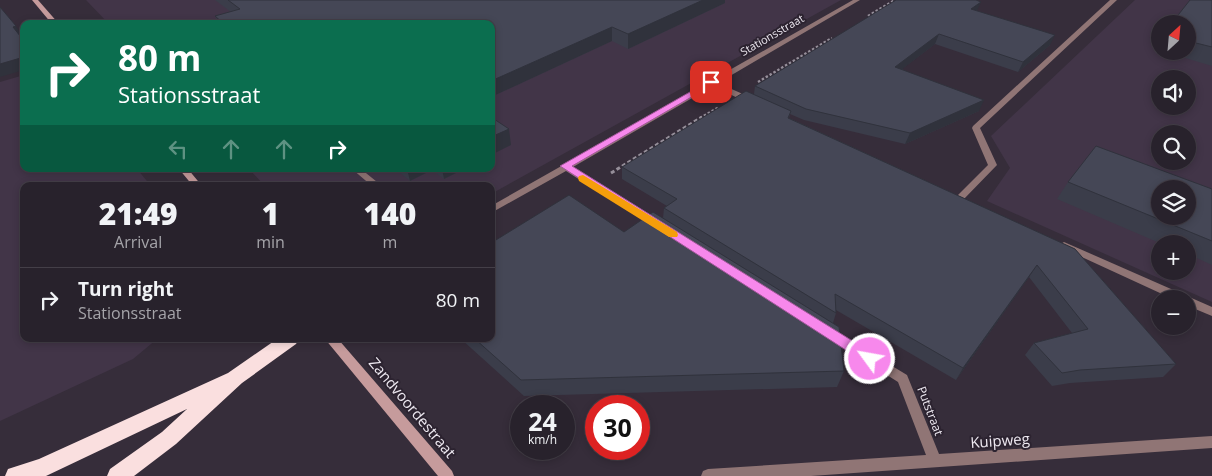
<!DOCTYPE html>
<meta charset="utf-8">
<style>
body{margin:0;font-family:"Open Sans",sans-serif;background:#342f38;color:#f1f3f6;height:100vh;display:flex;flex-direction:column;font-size:19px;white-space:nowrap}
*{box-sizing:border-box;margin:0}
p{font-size:16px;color:#a5a4a9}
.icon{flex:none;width:28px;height:28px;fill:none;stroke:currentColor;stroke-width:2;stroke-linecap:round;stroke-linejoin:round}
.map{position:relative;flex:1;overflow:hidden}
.drawer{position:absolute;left:20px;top:182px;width:475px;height:160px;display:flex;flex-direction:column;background:#28222c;border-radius:10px;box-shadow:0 2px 8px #0003,0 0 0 1px #443f48}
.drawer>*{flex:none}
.top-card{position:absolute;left:20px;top:20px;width:475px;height:152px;border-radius:10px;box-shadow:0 2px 8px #0003,0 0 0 1px #443f48;background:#0b6e4f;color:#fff;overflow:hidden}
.needle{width:32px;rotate:26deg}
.buttons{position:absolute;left:1151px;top:15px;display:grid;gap:10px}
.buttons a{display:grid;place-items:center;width:45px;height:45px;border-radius:50%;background:#28222c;box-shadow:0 2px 8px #0003,0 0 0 1px #443f48;font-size:25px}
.speed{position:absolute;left:510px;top:395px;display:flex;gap:10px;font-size:25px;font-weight:700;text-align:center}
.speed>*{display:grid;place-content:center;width:65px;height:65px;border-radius:50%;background:#28222c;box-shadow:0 2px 8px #0003,0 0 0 1px #443f48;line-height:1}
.speed small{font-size:12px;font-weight:400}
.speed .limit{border:8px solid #d22;background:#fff;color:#111}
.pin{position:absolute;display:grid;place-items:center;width:42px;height:42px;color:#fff;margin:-21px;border-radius:10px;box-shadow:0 2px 8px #0006}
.me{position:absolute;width:55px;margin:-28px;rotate:302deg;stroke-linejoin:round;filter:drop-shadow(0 0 4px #0008)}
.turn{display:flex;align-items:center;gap:18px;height:105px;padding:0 15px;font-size:22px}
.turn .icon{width:65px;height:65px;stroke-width:2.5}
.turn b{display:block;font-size:35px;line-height:42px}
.lanes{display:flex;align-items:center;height:48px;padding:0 15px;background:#0003;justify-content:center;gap:25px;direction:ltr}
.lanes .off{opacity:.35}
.eta{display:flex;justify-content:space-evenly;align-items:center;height:85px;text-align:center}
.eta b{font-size:30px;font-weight:800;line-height:35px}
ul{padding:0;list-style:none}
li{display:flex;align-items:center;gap:15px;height:65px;padding:0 15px;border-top:1px solid #443f48}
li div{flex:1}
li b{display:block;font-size:19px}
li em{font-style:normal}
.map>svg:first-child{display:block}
.built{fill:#423548;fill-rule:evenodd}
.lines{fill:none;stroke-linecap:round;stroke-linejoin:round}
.path-far1{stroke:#958e99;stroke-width:2.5;stroke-dasharray:2.5 2;stroke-linecap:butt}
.path{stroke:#958e99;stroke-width:3;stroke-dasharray:4 2.5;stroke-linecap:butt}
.lane{fill:#907575;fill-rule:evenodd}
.street{fill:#907575;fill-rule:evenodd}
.secondary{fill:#c69b9c;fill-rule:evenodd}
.highway{fill:#fadfdf;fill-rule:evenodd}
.wall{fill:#3b3d4a}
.shaded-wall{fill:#30323c}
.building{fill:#454756;stroke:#30323c;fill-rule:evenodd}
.route{fill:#f788ec;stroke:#a15899}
.slow{fill:#f59e0b}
.labels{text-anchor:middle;stroke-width:4;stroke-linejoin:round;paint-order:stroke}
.far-street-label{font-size:11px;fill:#ede8f0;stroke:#2c2330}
.street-label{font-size:12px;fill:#ede8f0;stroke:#2c2330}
.near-street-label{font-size:15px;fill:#ede8f0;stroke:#2c2330}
</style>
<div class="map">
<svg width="1212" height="476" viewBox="0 0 1212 476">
<rect width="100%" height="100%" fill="#362d3a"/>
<!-- built -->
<path class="built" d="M86 0H841L491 194V186H265L249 169H491V24H109Z
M1135 0H1212V302L987 201 1010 168 991 136ZM1160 24H1188V51H1160ZM1160 79H1188V106H1160ZM1160 134H1188V161H1160ZM1160 189H1188V216H1160ZM1160 244H1188V271H1160Z
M24 75V169H137L151 186H24V339H157L133 359 0 421V82Z"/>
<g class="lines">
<!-- path-far1 -->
<path class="path-far1" d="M868 16 895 0
M758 82 832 38
M700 118 719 107"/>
<!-- path -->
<path class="path" d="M611 173 702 117"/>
<!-- lane -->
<path class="lane" d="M1110 0H1117L980 128 997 165 963 200H957L955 198 988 165 972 128 973 126Z
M352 169H361L382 186H372Z"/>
<!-- street -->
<path class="street" d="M853 0H860L718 83 754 99V103H748L713 86 573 167 658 222 660 224 658 226H652L566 171 491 213V206L708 83V80H712Z
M1064 242 1212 307V316L1188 306V299H1173L1060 247 1059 245Z
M831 329 907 375 939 454 1212 436V448L811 476H701L703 471 708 469 926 455 898 382 827 337 825 334 827 331Z"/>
<!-- secondary -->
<path class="secondary" d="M32 0H38L59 24H52Z
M179 169H188L202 186H193Z
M325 339H338L452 471 454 476H438Z"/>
<!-- highway -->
<path class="highway" d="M277 339H299L296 344 242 383 176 444 134 476H107L110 469 162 432 187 409 46 476H5L8 469 39 459 228 373Z"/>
</g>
<!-- wall -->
<path class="wall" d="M215 0H725V3L628 49 612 41 491 97V24H218L215 16 231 12Z
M1212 0V66L1162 51H1188V24Z
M978 11 1050 45 1018 72 935 44 902 69 979 111 905 144 804 120 790 114 789 118 1075 249 1176 364 1163 377 1070 383 1052 386 1025 355 1034 343 1072 333 1029 277 956 380 836 310V313L833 323 844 371 837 387 524 396 461 339H491L624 232 663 218 664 208 667 206 622 179V167L754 94 755 86Z
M1160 38V51L1153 49Z
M395 169H464L444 179 432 170 410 181Z
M1068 182 1212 189V265L1188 254V244H1162L1057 199Z"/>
<!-- shaded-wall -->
<path class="shaded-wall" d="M703 0H725V3L628 49V34Z
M981 2 977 11 971 9Z
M16 26 23 37 20 38 13 27Z
M612 27V41L491 97V81Z
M939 34 935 44 892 77 895 67Z
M1055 35 1050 45 1018 72 1023 62Z
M24 57V70L0 77V64Z
M984 100 979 111 905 144 910 133Z
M509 129 511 145 491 155V137Z
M407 169H431L432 170 410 181Z
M442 169H464L444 179Z
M1037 265 1029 277 956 380 963 368Z"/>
<!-- building -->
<path class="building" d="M228 0H703L628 34 612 27 491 81V24H224L215 16 240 9Z
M896 0H976L981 2 971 9 1055 35 1023 62 939 34 895 67 984 100 910 133 806 109 755 86Z
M1190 0H1212V47L1188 41V24H1171Z
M0 7 16 26 13 27 24 41V57L0 64Z
M746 91 791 111 788 118 1075 249 1176 364 1080 370 1062 373 1034 343 1088 329 1037 265 963 368 835 294 836 313 664 208 677 199 622 167Z
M491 117 509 129 491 137Z
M1096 146 1212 189V241L1068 182ZM1160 189H1188V216H1160Z
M569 195 624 232 653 212 839 327 844 371 521 380 475 339H491V243Z"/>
<!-- route -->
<path class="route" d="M711 80 714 81V84L572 166 875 355 877 359 875 363 870 364 866 363 560 166Z"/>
<!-- slow -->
<path class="slow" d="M583 175 677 232 678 235 677 237H669L579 181 578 178 579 176Z"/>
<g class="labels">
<!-- far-street labels -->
<g class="far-street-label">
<text transform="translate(772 35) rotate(-30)" y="4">Stationsstraat</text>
</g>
<!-- street labels -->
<g class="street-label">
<text transform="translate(930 411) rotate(69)" y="4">Putstraat</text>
</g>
<!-- near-street labels -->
<g class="near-street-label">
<text transform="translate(412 408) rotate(50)" y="5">Zandvoordestraat</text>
<text transform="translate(1000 441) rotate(-4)" y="5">Kuipweg</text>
</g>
</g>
</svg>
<div class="buttons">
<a><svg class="needle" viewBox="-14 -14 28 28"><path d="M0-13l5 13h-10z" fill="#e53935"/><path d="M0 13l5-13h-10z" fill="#a5a4a9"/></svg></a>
<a><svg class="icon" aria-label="sound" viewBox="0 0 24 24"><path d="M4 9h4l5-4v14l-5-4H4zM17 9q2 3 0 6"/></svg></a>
<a><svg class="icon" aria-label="search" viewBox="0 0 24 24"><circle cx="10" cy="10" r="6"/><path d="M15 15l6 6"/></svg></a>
<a><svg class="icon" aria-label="layers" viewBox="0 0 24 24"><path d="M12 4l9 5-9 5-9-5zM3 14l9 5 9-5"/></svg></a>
<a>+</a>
<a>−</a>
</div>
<div class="speed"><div>24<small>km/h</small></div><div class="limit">30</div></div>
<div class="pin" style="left:711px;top:82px;background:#d93025"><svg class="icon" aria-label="arrive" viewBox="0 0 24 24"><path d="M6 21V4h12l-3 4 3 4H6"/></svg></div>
<svg class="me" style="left:870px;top:359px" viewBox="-20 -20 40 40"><circle r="17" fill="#f788ec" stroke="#fff" stroke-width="3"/><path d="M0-11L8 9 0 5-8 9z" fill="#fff"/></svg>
<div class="top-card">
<div class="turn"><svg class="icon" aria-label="right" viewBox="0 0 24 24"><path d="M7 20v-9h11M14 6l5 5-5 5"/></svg><div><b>80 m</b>Stationsstraat</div></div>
<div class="lanes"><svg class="icon off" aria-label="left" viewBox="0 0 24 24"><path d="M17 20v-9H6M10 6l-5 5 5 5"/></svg><svg class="icon off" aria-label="ahead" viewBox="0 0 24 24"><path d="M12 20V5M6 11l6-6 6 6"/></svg><svg class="icon off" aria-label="ahead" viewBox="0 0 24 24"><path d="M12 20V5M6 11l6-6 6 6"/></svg><svg class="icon" aria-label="right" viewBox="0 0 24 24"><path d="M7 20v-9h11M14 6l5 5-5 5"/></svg></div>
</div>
<section class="drawer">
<div class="eta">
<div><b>21:49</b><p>Arrival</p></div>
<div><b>1</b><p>min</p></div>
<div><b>140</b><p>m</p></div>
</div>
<ul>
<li><svg class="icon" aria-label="right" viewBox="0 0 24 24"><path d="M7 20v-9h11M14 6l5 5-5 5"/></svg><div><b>Turn right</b><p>Stationsstraat</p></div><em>80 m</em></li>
</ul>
</section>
</div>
